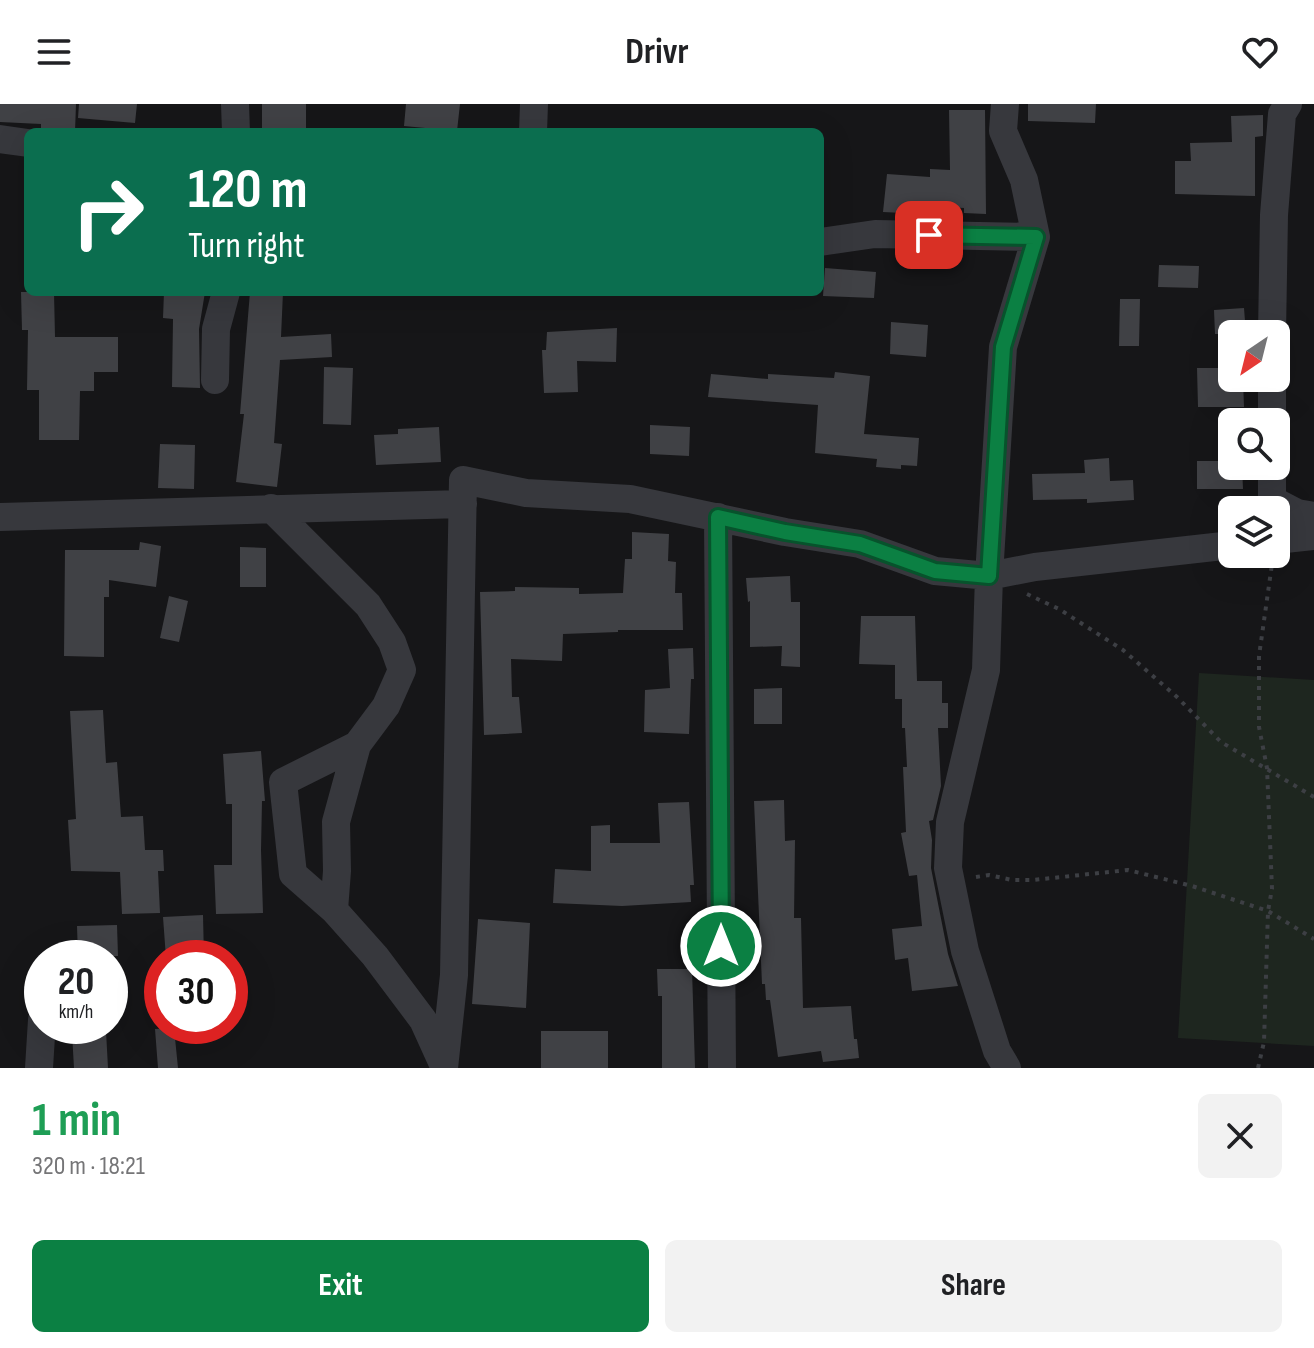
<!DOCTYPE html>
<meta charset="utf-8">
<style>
body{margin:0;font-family:"Sofia Sans Condensed",sans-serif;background:#f2f2f2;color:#202124;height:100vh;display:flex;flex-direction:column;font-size:30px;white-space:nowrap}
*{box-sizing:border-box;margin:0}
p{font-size:26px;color:#757577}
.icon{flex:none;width:44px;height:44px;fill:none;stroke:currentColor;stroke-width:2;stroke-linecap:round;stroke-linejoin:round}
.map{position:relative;height:964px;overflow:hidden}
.side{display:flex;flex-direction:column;background:#fff;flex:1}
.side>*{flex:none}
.top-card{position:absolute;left:24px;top:24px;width:800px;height:168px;border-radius:12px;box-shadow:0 8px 32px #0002;background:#0b6e4f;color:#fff;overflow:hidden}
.needle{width:52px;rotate:215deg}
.tools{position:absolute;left:1218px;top:216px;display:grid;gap:16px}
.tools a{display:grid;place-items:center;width:72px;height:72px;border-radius:12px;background:#fff;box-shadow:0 8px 32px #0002;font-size:40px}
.speed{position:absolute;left:24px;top:836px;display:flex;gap:16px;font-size:40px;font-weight:700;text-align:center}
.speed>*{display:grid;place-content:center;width:104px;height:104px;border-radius:50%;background:#fff;box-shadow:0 8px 32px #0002;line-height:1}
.speed small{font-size:20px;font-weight:400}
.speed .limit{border:12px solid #d22;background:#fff;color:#111}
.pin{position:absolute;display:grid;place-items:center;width:68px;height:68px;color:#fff;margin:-34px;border-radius:16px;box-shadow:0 4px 12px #0006}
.me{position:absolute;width:88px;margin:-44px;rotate:0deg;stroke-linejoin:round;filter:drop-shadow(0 0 6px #0008)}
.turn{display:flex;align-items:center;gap:28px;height:168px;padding:0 32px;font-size:36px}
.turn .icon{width:104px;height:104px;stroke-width:2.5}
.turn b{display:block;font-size:56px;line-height:68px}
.round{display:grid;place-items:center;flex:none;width:84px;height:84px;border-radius:12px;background:#f2f2f2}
.headline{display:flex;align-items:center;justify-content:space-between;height:136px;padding:0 32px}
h1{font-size:48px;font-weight:700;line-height:60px;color:#1e9e55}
.action{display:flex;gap:16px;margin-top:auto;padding:16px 32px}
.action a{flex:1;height:92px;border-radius:12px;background:#0b8043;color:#fff;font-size:32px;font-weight:700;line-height:92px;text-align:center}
.action a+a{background:#f2f2f2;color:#202124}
header{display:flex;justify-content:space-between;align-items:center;height:104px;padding:0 32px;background:#fff;font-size:36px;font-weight:700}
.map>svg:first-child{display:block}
.green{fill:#1e261f}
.building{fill:#404145}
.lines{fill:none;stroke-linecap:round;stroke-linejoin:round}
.path{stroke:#3d3f44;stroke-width:4;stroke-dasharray:4 6;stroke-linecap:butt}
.street{stroke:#37383d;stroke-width:28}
.route-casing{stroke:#07532c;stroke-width:20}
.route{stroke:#0b8043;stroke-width:14}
</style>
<header><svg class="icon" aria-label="menu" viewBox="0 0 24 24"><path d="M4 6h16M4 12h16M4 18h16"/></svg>Drivr<svg class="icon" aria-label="heart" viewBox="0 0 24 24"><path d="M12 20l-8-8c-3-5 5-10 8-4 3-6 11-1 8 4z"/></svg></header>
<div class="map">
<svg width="1314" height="964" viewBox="0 0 1314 964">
<rect width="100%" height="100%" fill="#161618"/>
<!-- green -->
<path class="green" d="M1199 569 1314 576V942L1178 934Z"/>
<!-- building -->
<path class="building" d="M0 0H76L75 28 41 27V20L0 18Z
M79 0H137L135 19 78 14Z
M262 0H306V28H262Z
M406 0H460L457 27 404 22Z
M1028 0H1096L1095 19 1028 17Z
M949 6H985L986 110 964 109V104L904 101 903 109 883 108 887 70 930 73V65L950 66Z
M1263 11V32L1255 33V92L1175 90V57H1191L1190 39 1232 38 1231 12Z
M1159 161 1199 162 1198 184 1158 183Z
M825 164 876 168 874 194 823 192Z
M21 188H54L55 233H118V268H94V287H80L79 336H39V286H27L28 226H22Z
M164 188H205L199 225 200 284 172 283 173 215 163 214Z
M250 188H283L281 233 331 230 332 253 280 256 274 339 282 340 277 383 236 378 244 310H240Z
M1120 195H1140L1139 242H1119Z
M1244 204 1246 230H1215L1214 206Z
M891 218 928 221 926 253 890 250Z
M617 224 616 258 577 257 578 288 544 289 542 246H546L547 228Z
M324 263 353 264 351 321 323 320Z
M1197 264H1232V274L1243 275 1244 303H1198Z
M835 268 870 272 864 330 919 334 917 362 901 361V365L876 363 877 355 815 349 818 301 708 293 711 270 768 275V270L834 274Z
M650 321 690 323 689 352 650 350Z
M439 323 441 358 376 361 374 331 398 330V325Z
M160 340 195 341 194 385 158 384Z
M1109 354 1110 377 1133 376 1134 396 1087 399V395L1033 396 1032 370 1085 369 1084 356Z
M1197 357H1232V362H1242L1243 385H1197Z
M632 428 669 430 668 457 676 458 675 489H682L683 526H618V528L563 530 562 557 511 555 512 593H519L522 629 484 631 480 488 515 487V483L579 484V490L623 489 625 455H632Z
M140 438 161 442 156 483 109 476V493H104V553L64 552 65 446H139Z
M240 443 266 444V483H240Z
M790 472 791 498H800V563L781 562 782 542 750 543V497L748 498 746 474Z
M169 492 188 497 179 538 160 534Z
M861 512H915L917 577H942V599H948V624H938L941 682 933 716 929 717 932 736 931 764 948 850 958 882 912 887 908 854 895 856 892 825 922 822 917 771 909 772 901 729 906 728 903 663H907L905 624H902V595H895V561L859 560Z
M693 544 694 575H691L689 630 644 628 645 586 670 584 668 545Z
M782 584V620H754V585Z
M103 606 106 659 117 658 121 713 143 712 145 746H163L164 767H158L160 809 122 810 120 768 71 767 68 716 76 715 70 607Z
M261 647 265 697H262L261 746 263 809 216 810 214 761H232V700H226L223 650Z
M784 696 785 737 795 736 794 814H801L803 904 851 902 854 935H857L859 954 823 958 821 947 778 953 770 896H766L765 880H762L754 697Z
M689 698 694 781H690L691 798 622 802 553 799 555 765 591 767V722L610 721V739H660L658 699Z
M203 811 204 854H166L163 813Z
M478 815 530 819 526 904 472 900Z
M117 821 118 852 78 853 77 822Z
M657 865H692L695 964H662V892H658Z
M174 924 178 964H158L155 925Z
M106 927 108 964H74L72 929Z
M541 927H608V964H541Z"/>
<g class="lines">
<!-- path -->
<path class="path" d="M1027 490 1059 505 1123 546 1177 593 1221 638 1314 693
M976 773 989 771 1012 776H1033L1128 766 1192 782 1268 807 1314 835
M1258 964 1264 938 1268 807 1272 785 1267 664 1259 623V552L1272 460"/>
<!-- street -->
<path class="street" d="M235 0 236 28
M1005 0 1003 27 1024 76 1036 133 1003 243 989 472 986 566 950 718 948 764 965 847 997 947 1007 964
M533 28 534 0
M0 35 28 39
M820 138 875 130 1036 133
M1272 230 1274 111 1282 10 1288 0
M215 276 216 225 226 188
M1272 318V274
M1272 396 1297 409 1314 412
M271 404 368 501 392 538 402 566 386 602 357 641 336 718 337 767 334 806 375 852 423 916 443 960
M1272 406V362
M0 413 463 400
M718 413 722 964
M1276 436 1314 432
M334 806 293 770 283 678 357 641
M39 964 42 916
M444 964 454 871 463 376 526 389 630 395 785 428 860 440 935 467 989 472 1035 463 1232 441"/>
</g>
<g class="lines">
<defs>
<path id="route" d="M721 842 718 413 785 428 860 440 935 467 989 472 1003 243 1036 133 929 131"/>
</defs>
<!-- route casing -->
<use href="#route" class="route-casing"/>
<!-- route -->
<use href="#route" class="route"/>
</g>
</svg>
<div class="tools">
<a><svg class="needle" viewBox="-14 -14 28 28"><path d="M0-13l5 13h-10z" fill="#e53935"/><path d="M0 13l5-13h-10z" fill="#757577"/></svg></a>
<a><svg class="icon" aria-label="search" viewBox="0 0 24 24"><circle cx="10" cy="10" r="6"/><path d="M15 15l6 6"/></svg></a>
<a><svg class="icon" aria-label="layers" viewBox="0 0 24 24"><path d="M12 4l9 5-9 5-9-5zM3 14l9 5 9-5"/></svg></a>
</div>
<div class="speed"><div>20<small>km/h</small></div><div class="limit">30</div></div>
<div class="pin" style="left:929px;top:131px;background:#d93025"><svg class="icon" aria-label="arrive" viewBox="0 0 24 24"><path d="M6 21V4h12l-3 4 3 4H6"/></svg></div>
<svg class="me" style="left:721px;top:842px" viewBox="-20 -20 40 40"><circle r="17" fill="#0b8043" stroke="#fff" stroke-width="3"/><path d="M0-11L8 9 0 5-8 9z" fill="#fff"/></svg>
<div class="top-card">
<div class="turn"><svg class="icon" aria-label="right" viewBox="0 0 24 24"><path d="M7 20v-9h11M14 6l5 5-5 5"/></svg><div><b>120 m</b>Turn right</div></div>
</div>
</div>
<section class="side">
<div class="headline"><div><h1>1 min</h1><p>320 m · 18:21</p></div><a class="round"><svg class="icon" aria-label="close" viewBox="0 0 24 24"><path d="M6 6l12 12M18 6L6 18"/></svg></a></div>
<div class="action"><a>Exit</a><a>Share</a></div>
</section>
